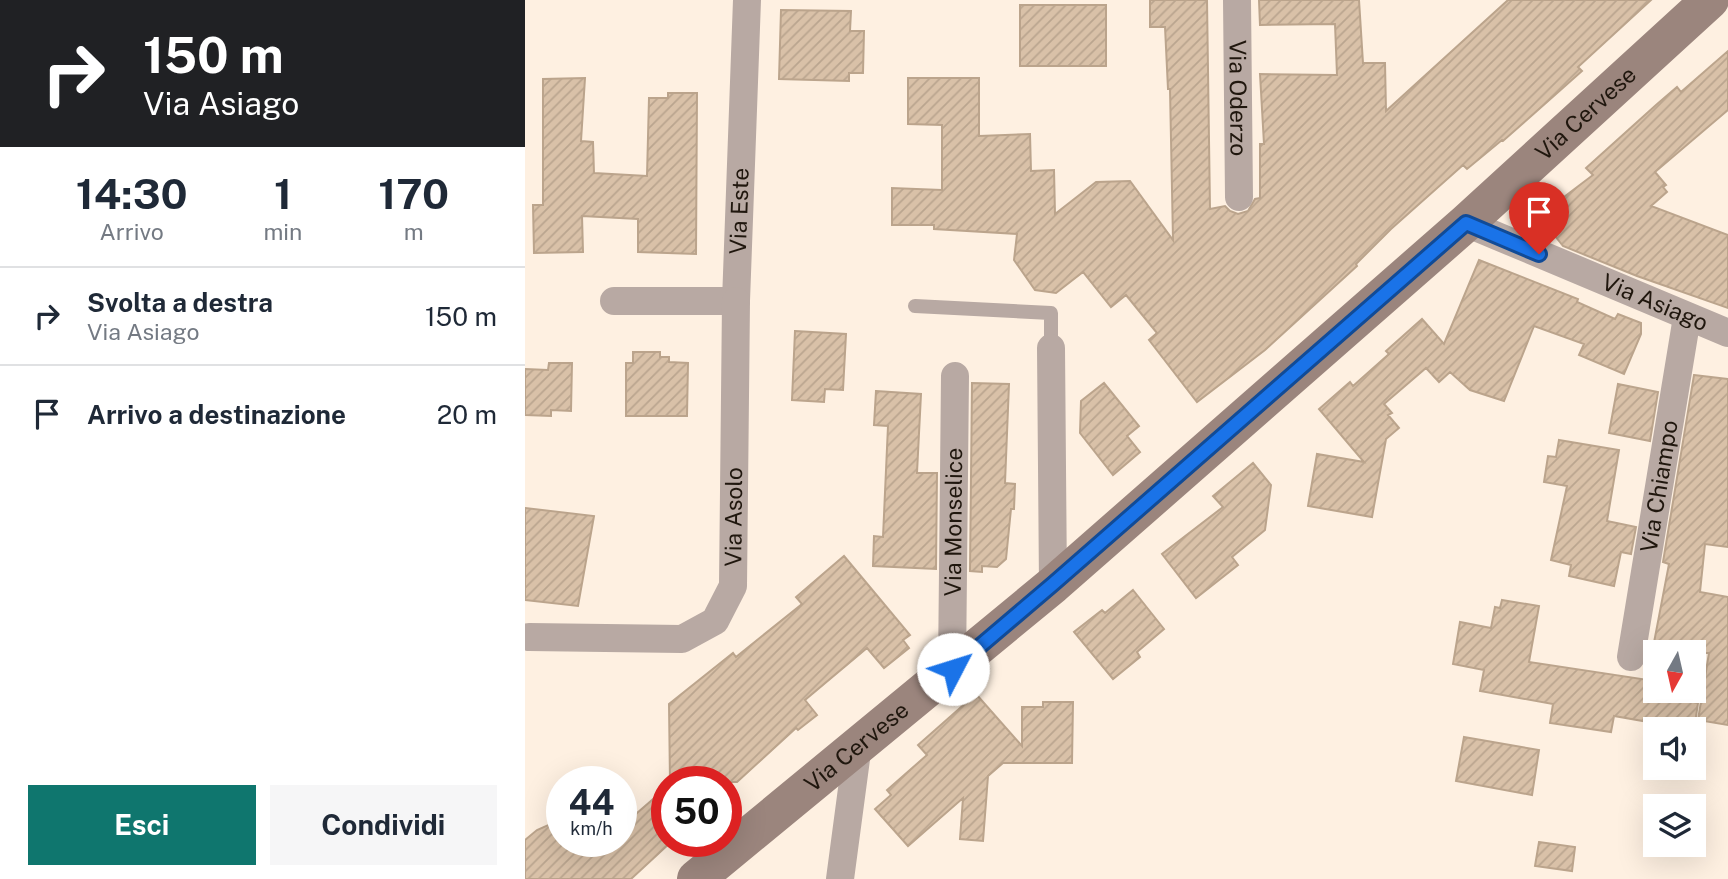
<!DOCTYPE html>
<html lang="it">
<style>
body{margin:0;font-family:"Public Sans",sans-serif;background:#f6f6f7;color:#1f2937;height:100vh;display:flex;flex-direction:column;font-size:26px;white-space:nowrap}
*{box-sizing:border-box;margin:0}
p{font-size:23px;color:#747a83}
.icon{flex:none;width:38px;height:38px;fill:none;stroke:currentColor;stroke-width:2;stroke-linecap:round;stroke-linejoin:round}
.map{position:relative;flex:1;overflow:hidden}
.drawer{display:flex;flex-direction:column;background:#fff;width:525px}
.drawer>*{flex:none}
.hud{background:#202124;color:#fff;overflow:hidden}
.needle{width:46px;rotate:188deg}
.fabs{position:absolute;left:1118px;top:640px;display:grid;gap:14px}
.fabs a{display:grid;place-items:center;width:63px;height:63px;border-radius:0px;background:#fff;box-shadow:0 7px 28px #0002;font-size:35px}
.speed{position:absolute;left:21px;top:766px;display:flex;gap:14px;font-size:35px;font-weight:700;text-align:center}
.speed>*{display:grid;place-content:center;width:91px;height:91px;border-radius:50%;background:#fff;box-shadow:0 7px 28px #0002;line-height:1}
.speed small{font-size:18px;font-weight:400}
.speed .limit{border:10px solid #d22;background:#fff;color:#111}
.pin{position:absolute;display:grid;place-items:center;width:60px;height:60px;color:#fff;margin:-72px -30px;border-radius:50% 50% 50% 0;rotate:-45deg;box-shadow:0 0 7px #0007}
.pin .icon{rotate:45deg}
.me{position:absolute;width:77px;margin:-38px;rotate:50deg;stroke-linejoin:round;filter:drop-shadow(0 0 5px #0008)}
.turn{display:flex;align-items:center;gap:24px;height:147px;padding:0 28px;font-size:32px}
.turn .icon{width:91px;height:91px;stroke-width:2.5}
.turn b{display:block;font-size:49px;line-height:60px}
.eta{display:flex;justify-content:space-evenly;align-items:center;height:119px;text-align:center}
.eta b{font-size:42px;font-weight:700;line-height:49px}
.action{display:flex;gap:14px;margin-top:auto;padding:14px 28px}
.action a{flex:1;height:80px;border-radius:0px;background:#0f766e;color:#fff;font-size:28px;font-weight:700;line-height:80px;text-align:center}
.action a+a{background:#f6f6f7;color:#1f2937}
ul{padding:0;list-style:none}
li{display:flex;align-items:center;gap:21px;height:98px;padding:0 28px;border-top:2px solid #e0e1e3}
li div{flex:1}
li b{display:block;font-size:26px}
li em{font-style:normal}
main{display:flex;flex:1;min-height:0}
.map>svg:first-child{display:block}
.building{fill:url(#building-hatch);stroke:#bba48c;stroke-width:2}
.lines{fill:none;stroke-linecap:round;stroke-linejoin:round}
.service{stroke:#b8a9a3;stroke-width:14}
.minor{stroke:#b8a9a3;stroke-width:28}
.secondary{stroke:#9b857d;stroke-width:38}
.route-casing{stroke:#114b97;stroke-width:18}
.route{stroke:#1a73e8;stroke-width:12}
.labels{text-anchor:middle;stroke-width:7;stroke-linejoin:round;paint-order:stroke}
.street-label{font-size:23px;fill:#20170e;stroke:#fef0e1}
</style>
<main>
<section class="drawer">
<div class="hud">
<div class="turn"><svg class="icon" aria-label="right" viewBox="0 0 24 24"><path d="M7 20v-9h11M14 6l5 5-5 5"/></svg><div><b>150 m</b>Via Asiago</div></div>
</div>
<div class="eta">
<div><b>14:30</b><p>Arrivo</p></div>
<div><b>1</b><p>min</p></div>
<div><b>170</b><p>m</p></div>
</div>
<ul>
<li><svg class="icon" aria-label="right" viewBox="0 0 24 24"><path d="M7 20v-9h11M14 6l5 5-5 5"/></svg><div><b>Svolta a destra</b><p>Via Asiago</p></div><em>150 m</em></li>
<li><svg class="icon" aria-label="arrive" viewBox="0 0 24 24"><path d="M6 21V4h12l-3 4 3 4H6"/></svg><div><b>Arrivo a destinazione</b></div><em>20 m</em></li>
</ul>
<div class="action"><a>Esci</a><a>Condividi</a></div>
</section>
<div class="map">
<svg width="1203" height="879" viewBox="0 0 1203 879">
<defs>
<pattern id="building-hatch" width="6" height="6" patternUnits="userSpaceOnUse" patternTransform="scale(1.75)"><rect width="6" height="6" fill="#d9c1a8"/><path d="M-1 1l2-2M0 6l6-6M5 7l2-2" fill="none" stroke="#baa58f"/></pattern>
</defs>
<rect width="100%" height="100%" fill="#fef0e1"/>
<!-- building -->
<path class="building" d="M625 0H682L685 209 700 206 705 211 713 214 723 211 730 199 735 198V144H739L735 74 812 75 810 24 735 25 734 0H834L838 63H860L861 111 983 0H1126L1053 67 1057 71 978 141 977 140 942 169 938 165 866 229 831 264 832 266 740 350 672 402 624 340 632 333 601 295 586 307 558 272 531 293 510 290 489 260 492 234 409 229V225H367V188L417 190V125L383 124V78H454V136L505 134 506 171 529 170 530 214 571 182 605 181 648 240 645 89H643L640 27H625Z
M495 5H581V66H495Z
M256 10 326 11 325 31H339L338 73H324V81L254 79Z
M1203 51V110L1130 172 1141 185 1138 187 1142 192 1126 206 1203 235V308L1112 276 1038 246 1014 216 1068 175 1061 168 1131 105 1152 87 1156 92Z
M60 78 56 141 68 142 69 173 122 176 124 98H143V93H172L171 254 113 252V219L57 216 58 252 9 253 8 205H18V79Z
M954 260 1053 299 1052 302 1090 319 1093 314 1116 323V334L1099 374 1054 355 1059 344 1009 326 979 401 945 390 925 372 914 382 901 368 859 404 867 413 863 415 874 428 861 439 847 517 783 506 792 454 839 462 794 409 825 382 828 386 864 354 861 351 897 319 919 344Z
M270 331 321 334 318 390 300 389 299 402 267 400Z
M108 352H135V357H144V362L163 363 162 416H101V363H108Z
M24 363H47L46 411 26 410V416L0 415V369L23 370Z
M1169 375 1203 379V547L1180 544 1175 592 1203 597V725L1173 720 1184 653H1127L1144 564 1138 562Z
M447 383 484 384 480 483 490 484 489 509H486L481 559 472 567 457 566V572L445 571Z
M579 383 614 426 602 436 615 452 588 475 555 433 556 401Z
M1093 384 1133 392 1125 441 1084 433Z
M351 391 396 394 392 473H412L411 569 348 566 349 536 358 537 363 426 349 425Z
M1034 440 1094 450 1082 521 1111 527 1106 554 1096 552 1089 586 1044 576 1046 565 1026 560 1042 486 1019 482 1023 456 1031 457Z
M728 463 746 485 740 530 707 557 713 565 671 598 637 554 698 507 688 496Z
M0 508 69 516 53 606 0 600Z
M319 556 385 635 378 640 384 648 359 668 342 648 280 700 292 715 273 730 271 728 212 782H145L144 704 208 653 211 657 277 604 271 597Z
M608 590 639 629 612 652 615 657 588 679 549 632 577 610 580 613Z
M977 600 1014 606 1004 662 1130 681V695L1173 703 1169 730 1089 716 1086 732 1025 723 1028 704 955 691 959 670 928 664 935 622 966 628 970 607 975 608Z
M451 694 497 746V707H518V702H548L547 763H478L463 776 458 841 435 839 438 798 383 846 350 809 366 795 362 790 402 755 393 745Z
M939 737 1014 750 1007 795 931 781Z
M142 787V842H146L106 879H0V840L12 830 37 819V842H96V827Z
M1014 842 1050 847 1047 871 1010 866Z"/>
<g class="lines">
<!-- service -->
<path class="service" d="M390 306 526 313V348"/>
<!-- minor -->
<g class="minor">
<path id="s1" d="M712 0 714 197"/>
<path id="s2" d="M941 223 1203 333"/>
<path id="s3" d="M89 301H211L222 0"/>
<path d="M526 348 528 585"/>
<path id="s4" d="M4 637 157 639 190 621 208 586 211 301"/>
<path id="s5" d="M1106 657 1162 317"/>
<path id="s6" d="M427 669 430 376"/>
<path d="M315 879 333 744"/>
</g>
<!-- secondary -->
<path class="secondary" id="s7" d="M171 879 528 585 941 223 1185 0"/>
</g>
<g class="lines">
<defs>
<path id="route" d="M428 669 528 584 941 223 1014 254"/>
</defs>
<!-- route casing -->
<use href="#route" class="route-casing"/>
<!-- route -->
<use href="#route" class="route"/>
</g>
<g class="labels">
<!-- street labels -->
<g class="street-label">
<text dy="8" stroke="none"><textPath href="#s1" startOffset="98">Via Oderzo</textPath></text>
<text dy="8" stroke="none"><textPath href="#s7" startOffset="1174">Via Cervese</textPath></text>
<text dy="8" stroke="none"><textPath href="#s3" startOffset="212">Via Este</textPath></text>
<text dy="8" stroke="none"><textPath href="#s2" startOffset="205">Via Asiago</textPath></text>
<text dy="8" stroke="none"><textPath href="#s5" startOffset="173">Via Chiampo</textPath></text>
<text dy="8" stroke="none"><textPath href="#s4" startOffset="299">Via Asolo</textPath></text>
<text dy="8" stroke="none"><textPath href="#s6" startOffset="147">Via Monselice</textPath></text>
<text dy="8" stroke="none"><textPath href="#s7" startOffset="208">Via Cervese</textPath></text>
</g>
</g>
</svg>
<div class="fabs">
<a><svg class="needle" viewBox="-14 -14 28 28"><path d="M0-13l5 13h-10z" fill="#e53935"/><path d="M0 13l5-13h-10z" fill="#747a83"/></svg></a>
<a><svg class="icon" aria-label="sound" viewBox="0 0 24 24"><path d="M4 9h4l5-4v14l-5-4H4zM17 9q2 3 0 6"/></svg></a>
<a><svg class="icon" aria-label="layers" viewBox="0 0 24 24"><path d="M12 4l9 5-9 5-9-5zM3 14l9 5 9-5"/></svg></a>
</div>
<div class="speed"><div>44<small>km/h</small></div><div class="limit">50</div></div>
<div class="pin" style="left:1014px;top:254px;background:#d93025"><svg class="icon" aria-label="arrive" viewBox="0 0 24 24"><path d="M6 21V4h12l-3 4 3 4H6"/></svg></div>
<svg class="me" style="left:428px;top:669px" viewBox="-20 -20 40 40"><circle r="19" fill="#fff"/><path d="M0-13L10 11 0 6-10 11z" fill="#1a73e8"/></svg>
</div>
</main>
